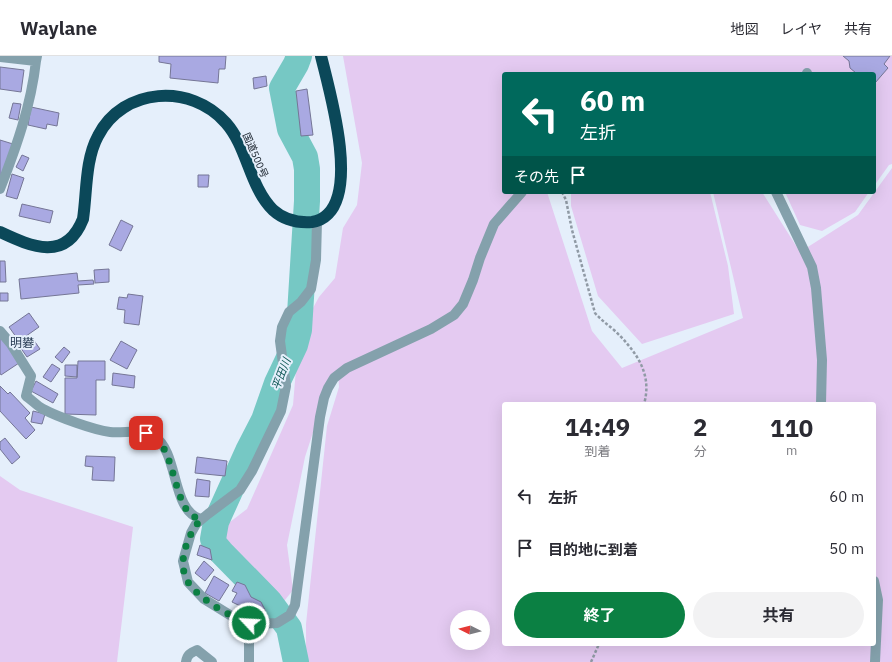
<!DOCTYPE html>
<html lang="ja">
<meta charset="utf-8">
<style>
body{margin:0;font-family:"IBM Plex Sans","Noto Sans JP",sans-serif;background:#f2f2f3;color:#2b2b33;height:100vh;display:flex;flex-direction:column;font-size:15px;white-space:nowrap}
*{box-sizing:border-box;margin:0}
p{font-size:13px;color:#7c7c81}
.icon{flex:none;width:22px;height:22px;fill:none;stroke:currentColor;stroke-width:2;stroke-linecap:round;stroke-linejoin:round}
.map{position:relative;flex:1;overflow:hidden}
.details{position:absolute;left:502px;top:346px;width:374px;height:244px;display:flex;flex-direction:column;background:#fff;border-radius:4px;box-shadow:0 4px 16px #0002}
.details>*{flex:none}
.banner{position:absolute;left:502px;top:16px;width:374px;height:122px;border-radius:4px;box-shadow:0 4px 16px #0002;background:#00695c;color:#fff;overflow:hidden}
.needle{width:26px;rotate:276deg}
.tools{position:absolute;left:450px;top:554px;display:grid;gap:8px}
.tools a{display:grid;place-items:center;width:40px;height:40px;border-radius:50%;background:#fff;box-shadow:0 4px 16px #0002;font-size:20px}
.pin{position:absolute;display:grid;place-items:center;width:34px;height:34px;color:#fff;margin:-17px;border-radius:8px;box-shadow:0 2px 6px #0006}
.me{position:absolute;width:44px;margin:-22px;rotate:295deg;stroke-linejoin:round;filter:drop-shadow(0 0 3px #0008)}
.turn{display:flex;align-items:center;gap:14px;height:84px;padding:0 12px;font-size:18px}
.turn .icon{width:52px;height:52px;stroke-width:2.5}
.turn b{display:block;font-size:28px;line-height:34px}
.then{display:flex;align-items:center;height:38px;padding:0 12px;background:#0003;gap:8px;font-size:15px}
.eta{display:flex;justify-content:space-evenly;align-items:center;height:68px;text-align:center}
.eta b{font-size:24px;font-weight:700;line-height:28px}
.button{display:flex;gap:8px;margin-top:auto;padding:8px 12px}
.button a{flex:1;height:46px;border-radius:24px;background:#0b8043;color:#fff;font-size:16px;font-weight:700;line-height:46px;text-align:center}
.button a+a{background:#f2f2f3;color:#2b2b33}
ul{padding:0;list-style:none}
li{display:flex;align-items:center;gap:12px;height:52px;padding:0 12px}
li div{flex:1}
li b{display:block;font-size:15px}
li em{font-style:normal}
header{display:flex;align-items:center;gap:24px;box-sizing:border-box;height:56px;padding:0 20px;background:#fff;border-bottom:1px solid #e1e1e2}
header strong{font-size:19px}
nav{display:flex;gap:22px;margin-inline-start:auto;font-size:14px}
.map>svg:first-child{display:block}
.green{fill:#e4caf1;fill-rule:evenodd}
.lines{fill:none;stroke-linecap:round;stroke-linejoin:round}
.river{stroke:#76c8c4;stroke-width:26}
.building{fill:#a9a9e2;stroke:#757696}
.path{stroke:#909aa5;stroke-width:2.5;stroke-dasharray:3 2;stroke-linecap:butt}
.minor{stroke:#84a1ac;stroke-width:10}
.highway{stroke:#0b4859;stroke-width:12}
.route{stroke:#0b8043;stroke-width:7;stroke-dasharray:0 12.6}
.labels{text-anchor:middle;stroke-width:4;stroke-linejoin:round;paint-order:stroke}
.street-label{font-size:10px;fill:#141d27;stroke:#e5effb}
.water-label{font-size:11px;font-style:italic;fill:#105755;stroke:#e5effb}
.quarter-label{font-size:12px;fill:#263a52;stroke:#e5effb}
</style>
<header>
<strong>Waylane</strong>
<nav><a>地図</a><a>レイヤ</a><a>共有</a></nav>
</header>
<div class="map">
<svg width="892" height="606" viewBox="0 0 892 606">
<rect width="100%" height="100%" fill="#e5effb"/>
<!-- green -->
<path class="green" d="M343 0H892V108L889 109 874 130V18H504V136H547L592 275 622 312 743 262 713 136H762L800 196 858 159 892 112V606H306V568L327 370 339 331 338 314 329 327 305 401 287 489 293 534 281 549 265 527 217 486 226 469 247 453 293 349 297 301 303 292 313 252 319 241 335 222 343 172 357 149 362 107ZM504 348H874V588H504ZM457 561H483V587H457Z
M571 136H710L728 210 734 258 642 288 598 240 571 150Z
M785 136H869L855 156 822 175 800 169Z
M0 420 20 434 133 471 117 606H0Z"/>
<g class="lines">
<!-- river -->
<path class="river" d="M296 606 289 572 269 545 221 496 215 489 213 483 216 466 248 395 264 364 277 327 295 289 299 274 307 145V113L305 101 290 73 282 32 296 8 299 0"/>
</g>
<!-- building -->
<path class="building" d="M159 0H226L225 13H219L218 27 170 22 171 8 159 6Z
M843 0H890L884 8 888 12 875 27 874 18 856 17 850 12 849 5Z
M0 11 24 14 21 36 0 33Z
M266 20 267 30 254 33 253 22Z
M307 33 313 79 301 80 296 35Z
M13 47 21 48 18 64 9 62Z
M31 51 59 57 57 70 47 68 46 73 28 69Z
M0 84 13 88 0 123Z
M22 99 29 102 23 115 16 111Z
M12 118 24 122 17 143 6 140Z
M198 119H209L208 131H198Z
M22 148 53 155 50 167 19 160Z
M121 164 133 170 121 195 109 189Z
M0 205H5L6 226H0Z
M109 213V226L95 227 94 214Z
M77 217 78 225 93 224 94 228 78 229 79 237 21 243 19 223Z
M0 237H8V245H0Z
M128 238 143 240 139 269 124 267 125 254 117 253 119 241 127 242Z
M29 257 39 271 19 285 9 271Z
M0 279 19 307 1 319 0 317Z
M33 283 40 293 27 301 20 291Z
M121 285 137 294 127 313 110 304Z
M64 291 70 296 62 307 55 301Z
M78 305H105V324H96V359L65 358V322H77Z
M52 308 60 313 51 326 43 321Z
M65 309H77V321L65 320Z
M113 317 135 320 134 332 112 329Z
M36 325 58 338 53 347 31 335Z
M0 330 8 338 10 336 30 357 25 362 35 374 26 383 0 355Z
M33 355 45 358 42 368 31 366Z
M5 382 20 401 12 408 0 393V386Z
M86 400 115 401 114 425 92 424 93 411 85 410Z
M197 401 227 405 225 420 195 417Z
M197 423 210 425 209 441 195 440Z
M200 489 210 493 212 504 197 499Z
M204 505 214 514 205 525 195 517Z
M214 520 229 529 219 545 205 537Z
M237 526 245 529 251 541 261 546 265 554 263 561 232 546 237 537 232 535Z"/>
<g class="lines">
<!-- path -->
<path class="path" d="M562 136 566 144 572 174 595 257C601 264 607 268 614 274 635 294 653 317 644 348
M591 606 599 588"/>
<!-- minor -->
<path class="minor" d="M0 1 36 5 37 0
M807 18V17
M0 133C16 92 31 50 36 5
M776 136 812 211 816 232 822 304 821 348
M317 165 316 204 311 233 301 246 289 256 282 271 280 285 286 330 281 355 252 415 240 434 208 458 196 468 191 477 183 505 188 526 204 543 238 564 257 568 277 567 290 559 295 549 320 361 324 342 328 332 334 322 347 312 431 273 454 259 463 248 473 224 480 202 494 168 522 136
M0 275 11 288 31 320 26 340C32 344 37 350 43 353 58 361 94 374 110 376 125 378 141 371 155 381 179 397 171 455 201 463
M874 525 878 544 875 606
M249 567V606
M186 606C187 599 190 597 197 594L212 606"/>
<!-- highway -->
<path class="highway" d="M0 176C32 191 66 206 83 163 87 136 85 104 98 80 123 31 191 27 226 67 248 92 249 130 273 154 284 164 298 167 312 166 319 165 324 162 328 158 357 129 330 37 321 0"/>
</g>
<g class="lines">
<!-- route -->
<path class="route" d="M146 377C152 380 157 382 161 388 173 404 177 446 190 458 193 461 197 462 201 463 188 478 176 507 188 526 199 543 230 561 249 567"/>
</g>
<g class="labels">
<!-- street labels -->
<g class="street-label">
<text transform="translate(256 99) rotate(66)" y="4">国道500号</text>
</g>
<!-- water labels -->
<g class="water-label">
<text transform="translate(281 318) rotate(-69)" y="4">平田川</text>
</g>
<!-- quarter labels -->
<g class="quarter-label">
<text x="22" y="291">明礬</text>
</g>
</g>
</svg>
<div class="tools">
<a><svg class="needle" viewBox="-14 -14 28 28"><path d="M0-13l5 13h-10z" fill="#e53935"/><path d="M0 13l5-13h-10z" fill="#7c7c81"/></svg></a>
</div>
<div class="pin" style="left:146px;top:377px;background:#d93025"><svg class="icon" aria-label="arrive" viewBox="0 0 24 24"><path d="M6 21V4h12l-3 4 3 4H6"/></svg></div>
<svg class="me" style="left:249px;top:567px" viewBox="-20 -20 40 40"><circle r="17" fill="#0b8043" stroke="#fff" stroke-width="3"/><path d="M0-11L8 9 0 5-8 9z" fill="#fff"/></svg>
<div class="banner">
<div class="turn"><svg class="icon" aria-label="left" viewBox="0 0 24 24"><path d="M17 20v-9H6M10 6l-5 5 5 5"/></svg><div><b>60 m</b>左折</div></div>
<div class="then">その先<svg class="icon" aria-label="arrive" viewBox="0 0 24 24"><path d="M6 21V4h12l-3 4 3 4H6"/></svg></div>
</div>
<section class="details">
<div class="eta">
<div><b>14:49</b><p>到着</p></div>
<div><b>2</b><p>分</p></div>
<div><b>110</b><p>m</p></div>
</div>
<ul>
<li><svg class="icon" aria-label="left" viewBox="0 0 24 24"><path d="M17 20v-9H6M10 6l-5 5 5 5"/></svg><div><b>左折</b></div><em>60 m</em></li>
<li><svg class="icon" aria-label="arrive" viewBox="0 0 24 24"><path d="M6 21V4h12l-3 4 3 4H6"/></svg><div><b>目的地に到着</b></div><em>50 m</em></li>
</ul>
<div class="button"><a>終了</a><a>共有</a></div>
</section>
</div>
